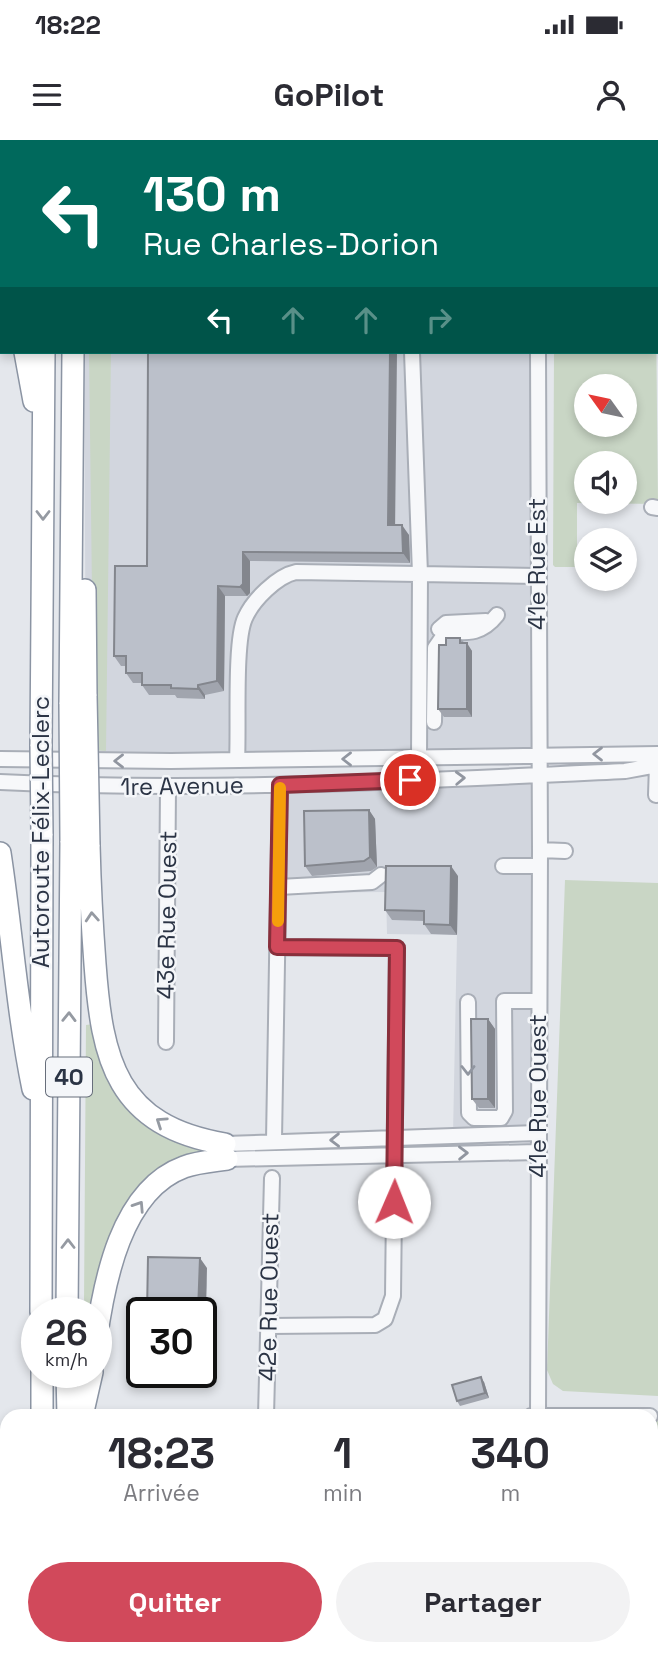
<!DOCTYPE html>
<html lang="fr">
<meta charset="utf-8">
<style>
body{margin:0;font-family:"Space Grotesk",sans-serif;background:#f2f2f3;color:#2b2b33;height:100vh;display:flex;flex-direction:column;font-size:26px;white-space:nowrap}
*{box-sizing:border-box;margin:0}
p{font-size:23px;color:#7c7c81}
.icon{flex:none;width:38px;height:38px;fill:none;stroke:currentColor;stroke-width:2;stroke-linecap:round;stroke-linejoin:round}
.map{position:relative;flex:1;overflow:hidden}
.panel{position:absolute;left:0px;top:1269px;width:658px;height:247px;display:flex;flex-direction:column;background:#fff;border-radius:21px 21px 0 0;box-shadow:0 4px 10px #0003}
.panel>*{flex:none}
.top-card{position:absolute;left:0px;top:0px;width:658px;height:214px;box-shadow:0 4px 10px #0003;background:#00695c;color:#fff;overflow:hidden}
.needle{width:46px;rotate:303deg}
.tools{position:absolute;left:574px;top:234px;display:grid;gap:14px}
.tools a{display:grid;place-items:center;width:63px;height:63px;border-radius:50%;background:#fff;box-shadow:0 4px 10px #0003;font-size:35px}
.speed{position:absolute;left:21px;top:1157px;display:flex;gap:14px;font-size:35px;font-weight:700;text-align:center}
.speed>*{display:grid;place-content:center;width:91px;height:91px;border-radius:50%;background:#fff;box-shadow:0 4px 10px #0003;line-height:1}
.speed small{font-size:18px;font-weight:400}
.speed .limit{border:4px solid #111;border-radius:10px;background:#fff;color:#111}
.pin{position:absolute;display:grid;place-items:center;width:60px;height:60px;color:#fff;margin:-30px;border:4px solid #fff;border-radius:50%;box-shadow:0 2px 7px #0007}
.me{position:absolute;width:77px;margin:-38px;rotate:1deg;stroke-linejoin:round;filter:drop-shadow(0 0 5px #0008)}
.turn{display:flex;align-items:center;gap:24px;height:147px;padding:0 28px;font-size:32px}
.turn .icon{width:91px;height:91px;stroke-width:2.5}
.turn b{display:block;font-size:49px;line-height:60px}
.lanes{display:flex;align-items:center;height:66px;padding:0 28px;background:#0003;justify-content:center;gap:35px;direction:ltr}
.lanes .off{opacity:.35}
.eta{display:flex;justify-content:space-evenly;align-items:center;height:119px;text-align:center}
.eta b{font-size:42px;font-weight:700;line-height:49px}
.primary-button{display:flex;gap:14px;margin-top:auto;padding:14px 28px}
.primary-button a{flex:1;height:80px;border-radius:42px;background:#d1495b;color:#fff;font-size:28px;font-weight:700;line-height:80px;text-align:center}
.primary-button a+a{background:#f2f2f3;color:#2b2b33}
.status{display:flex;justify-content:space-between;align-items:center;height:49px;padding:0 35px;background:#fff;direction:ltr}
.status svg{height:19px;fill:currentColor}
header{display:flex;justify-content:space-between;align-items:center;height:91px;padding:0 28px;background:#fff;font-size:32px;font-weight:700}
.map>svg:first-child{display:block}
.built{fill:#d2d6de}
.green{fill:#c9d6c5;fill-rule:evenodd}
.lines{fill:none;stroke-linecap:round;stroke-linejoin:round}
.minor-casing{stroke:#a9aeb7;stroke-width:18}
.highway-casing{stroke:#8b94a3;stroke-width:24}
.minor{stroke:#f7f8fa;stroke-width:14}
.highway{stroke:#fff;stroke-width:21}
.highway-bridge-casing{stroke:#8b94a3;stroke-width:24;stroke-linecap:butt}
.highway-bridge{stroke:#fff;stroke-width:21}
.wall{fill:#a1a5ae}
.shaded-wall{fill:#83868d}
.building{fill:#bbc0ca;stroke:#83868d;stroke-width:2}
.oneway{stroke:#959aa2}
.oneway2{stroke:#9196a0}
.route-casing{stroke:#882f3b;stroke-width:18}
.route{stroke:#d1495b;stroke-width:12}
.slow{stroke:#f59e0b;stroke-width:12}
.labels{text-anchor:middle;stroke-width:5;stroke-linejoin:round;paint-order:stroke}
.shield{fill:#f4f6f9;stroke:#676e7b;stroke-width:2}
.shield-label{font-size:23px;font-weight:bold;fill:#2b3445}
.street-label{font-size:24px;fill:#2b3445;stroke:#f4f6f9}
</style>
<div class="status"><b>18:22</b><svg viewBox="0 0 49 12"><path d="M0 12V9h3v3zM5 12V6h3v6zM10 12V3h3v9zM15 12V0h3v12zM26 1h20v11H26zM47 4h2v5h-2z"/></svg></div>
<header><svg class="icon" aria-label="menu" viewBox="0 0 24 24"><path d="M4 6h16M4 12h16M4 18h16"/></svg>GoPilot<svg class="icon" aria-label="person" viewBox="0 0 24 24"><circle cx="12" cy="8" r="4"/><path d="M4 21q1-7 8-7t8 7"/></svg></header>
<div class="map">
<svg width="658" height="1514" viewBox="0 0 658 1514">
<rect width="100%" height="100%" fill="#e4e7ec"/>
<!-- built -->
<path class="built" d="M74 0H541L74 2Z
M80 212H538L537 614 93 621 86 556 84 236Z
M539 635 537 993 453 995 457 795 387 794 386 752 278 753 280 645Z"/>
<!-- green -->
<path class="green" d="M556 0H658V149L656 2Z
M656 175 658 364 577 363V427H555L553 425 554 212H656ZM586 247H625V285H586ZM586 324H625V362H586Z
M89 212H111L106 611 94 610Z
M565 740 658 743V1256L563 1251 553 1244 547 1230Z
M94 884 109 937 208 1009 207 1013 166 1025 94 1163H84L86 885Z
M658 1281V1514H533V1508H651V1282Z"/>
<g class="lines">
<defs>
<path id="minor" d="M274 2V0
M368 2V0
M539 2V0
M656 164H658
M412 212 420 434 419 618
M538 212 540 710 538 1276
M652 367 658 368
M439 489 446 483 486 481
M434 582 435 508 446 492C469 493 482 494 497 475
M0 619 171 621 658 614
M237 620C239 589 234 502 245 478 253 460 277 436 296 432L537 436
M0 642C208 652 417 641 625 631L658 625
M656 655 657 625
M540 710 565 711
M503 726H540
M279 747 372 742 381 735
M468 862 469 973 474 978H501L505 971 504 861H538
M166 902 168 647
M274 1000 280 645
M225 1004 537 993
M227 1019 537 1012
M269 1186 375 1185 385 1179 393 1156 397 808 277 807
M266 1276 272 1038
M531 1276H650
M0 1316H7
M158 1514V1508
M263 1514V1508
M389 1514V1508
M529 1514V1508"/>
<path id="highway" d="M5 0 6 2
M44 2V0
M74 2V0
M25 212 34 261
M85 450 86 556
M70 564 73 212
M41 606 44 212
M89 705C90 745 92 784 95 824 102 920 116 986 225 1004
M0 713C12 792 17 871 33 949
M41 1172 42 694
M67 1172 71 701
M96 1200C104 1142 121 1050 184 1027 197 1022 213 1021 227 1019
M42 1232V1276
M67 1232 68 1276
M82 1276 92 1232
M37 1514 38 1508
M67 1514V1508"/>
</defs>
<!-- minor casing -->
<use href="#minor" class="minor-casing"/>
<!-- highway casing -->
<use href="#highway" class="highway-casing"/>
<!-- minor -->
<use href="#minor" class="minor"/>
<!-- highway -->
<use href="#highway" class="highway"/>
<defs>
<path id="highway-bridge" d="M86 556 89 705
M70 564 71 701
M41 606 42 694"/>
</defs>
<!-- highway-bridge casing -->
<use href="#highway-bridge" class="highway-bridge-casing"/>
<!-- highway-bridge -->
<use href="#highway-bridge" class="highway-bridge"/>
</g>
<!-- wall -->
<path class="wall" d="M395 385 409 395 410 423 250 421V453L247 456H225L224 551 205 555V559L177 558 175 555H149L142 545V543H133L126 533V526H121L114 516 147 426Z
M460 498 472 511V577H444L438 569 446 505Z
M369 670 375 679 377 727 371 731 312 736 305 726Z
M458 736 457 795 431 794 424 784V781L392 780 385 770Z
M488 879 495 889V968H479L472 959Z
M207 1128 204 1236 153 1235 151 1232H201Z
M484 1242 489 1258 460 1266 457 1261Z"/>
<!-- shaded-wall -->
<path class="shaded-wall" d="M390 212H397L395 394 388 385Z
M402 385 409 395 410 423 403 413Z
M243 412 250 421V453L247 456 240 447Z
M218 446 225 456 224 551 217 541Z
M467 503 472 511V577L467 569Z
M198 545 205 555V559L198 549Z
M369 670 375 679 377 727 370 717Z
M451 726 458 736 457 795 450 785Z
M488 879 495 889V968L488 959Z
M200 1118 207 1128 204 1236 201 1232V1172H198Z
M481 1237 484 1242 489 1258 485 1253Z
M472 1508H476V1514H472Z"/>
<!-- building -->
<path class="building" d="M136 0H252V2H140Z
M148 212H390L388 385H402L403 413 243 412V444L240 447 218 446 217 541 198 545V549L171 548V545H142V533H126V516H114L115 426H147Z
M446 498H460V503H467V569H438L439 505H446Z
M369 670 370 717 364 721 305 726 304 671Z
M386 726H451L450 785 424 784V771L385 770Z
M471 879H488V959H472Z
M148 1117 200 1118 198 1172H147Z
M481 1237 485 1253 457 1261 452 1245Z
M457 1508H472V1514H457Z"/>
<!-- one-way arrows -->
<defs><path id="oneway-chevron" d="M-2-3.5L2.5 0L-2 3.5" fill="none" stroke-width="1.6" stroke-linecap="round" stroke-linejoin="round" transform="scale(1.75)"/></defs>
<g class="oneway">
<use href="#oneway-chevron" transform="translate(43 375) rotate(90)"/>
<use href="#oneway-chevron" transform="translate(92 777) rotate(-94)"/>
<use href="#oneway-chevron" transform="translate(69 877) rotate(-89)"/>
<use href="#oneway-chevron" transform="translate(161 982) rotate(-146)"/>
<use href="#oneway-chevron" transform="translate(139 1066) rotate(-57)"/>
<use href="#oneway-chevron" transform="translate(68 1104) rotate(-90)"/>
</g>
<g class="oneway2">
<use href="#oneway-chevron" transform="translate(598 614) rotate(-180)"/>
<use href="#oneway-chevron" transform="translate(347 619) rotate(180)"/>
<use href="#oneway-chevron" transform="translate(119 621) rotate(-180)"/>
<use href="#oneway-chevron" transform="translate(460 638) rotate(-2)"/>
<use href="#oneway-chevron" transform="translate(468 930) rotate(90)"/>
<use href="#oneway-chevron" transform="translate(335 1000) rotate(179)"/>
<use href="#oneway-chevron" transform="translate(463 1013) rotate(-1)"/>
</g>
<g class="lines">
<defs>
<path id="route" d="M394 1062 397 808 277 807 280 645 410 640"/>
</defs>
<!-- route casing -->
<use href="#route" class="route-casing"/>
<!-- route -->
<use href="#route" class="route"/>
<!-- slow -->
<path class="slow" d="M278 781 280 648"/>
</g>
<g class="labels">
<!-- shield labels -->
<rect class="shield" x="46" y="917.5" width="46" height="39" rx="5"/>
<g class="shield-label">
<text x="69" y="945">40</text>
</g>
<!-- street labels -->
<g class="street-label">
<text transform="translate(537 424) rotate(-90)" y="8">41e Rue Est</text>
<text transform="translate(182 646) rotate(-1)" y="8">1re Avenue</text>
<text transform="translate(41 692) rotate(-90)" y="8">Autoroute Félix-Leclerc</text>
<text transform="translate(167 775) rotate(-89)" y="8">43e Rue Ouest</text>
<text transform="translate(538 956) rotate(-90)" y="8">41e Rue Ouest</text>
<text transform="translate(269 1157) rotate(-89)" y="8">42e Rue Ouest</text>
</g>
</g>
</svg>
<div class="tools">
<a><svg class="needle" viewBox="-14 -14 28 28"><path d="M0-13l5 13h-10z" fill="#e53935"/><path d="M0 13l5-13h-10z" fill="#7c7c81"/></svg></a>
<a><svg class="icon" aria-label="sound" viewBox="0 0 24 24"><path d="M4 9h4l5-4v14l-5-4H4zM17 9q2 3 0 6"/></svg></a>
<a><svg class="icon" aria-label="layers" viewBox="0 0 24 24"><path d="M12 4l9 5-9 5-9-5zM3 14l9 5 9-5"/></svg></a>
</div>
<div class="speed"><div>26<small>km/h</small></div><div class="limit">30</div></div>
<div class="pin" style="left:410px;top:640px;background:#d93025"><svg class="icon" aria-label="arrive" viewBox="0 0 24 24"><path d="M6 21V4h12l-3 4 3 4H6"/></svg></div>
<svg class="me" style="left:394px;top:1062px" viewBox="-20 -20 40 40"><circle r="19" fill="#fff"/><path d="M0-13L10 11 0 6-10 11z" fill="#d1495b"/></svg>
<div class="top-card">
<div class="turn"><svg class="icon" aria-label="left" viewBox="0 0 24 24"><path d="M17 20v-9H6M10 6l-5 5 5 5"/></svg><div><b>130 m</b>Rue Charles-Dorion</div></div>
<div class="lanes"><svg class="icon" aria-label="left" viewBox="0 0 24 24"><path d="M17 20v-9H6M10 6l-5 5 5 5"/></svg><svg class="icon off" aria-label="ahead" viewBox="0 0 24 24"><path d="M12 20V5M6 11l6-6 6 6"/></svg><svg class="icon off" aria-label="ahead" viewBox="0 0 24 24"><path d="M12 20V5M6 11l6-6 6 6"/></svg><svg class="icon off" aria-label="right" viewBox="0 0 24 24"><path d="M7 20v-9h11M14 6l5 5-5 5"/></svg></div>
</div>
<section class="panel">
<div class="eta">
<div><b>18:23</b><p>Arrivée</p></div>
<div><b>1</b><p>min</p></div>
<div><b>340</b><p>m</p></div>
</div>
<div class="primary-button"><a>Quitter</a><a>Partager</a></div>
</section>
</div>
